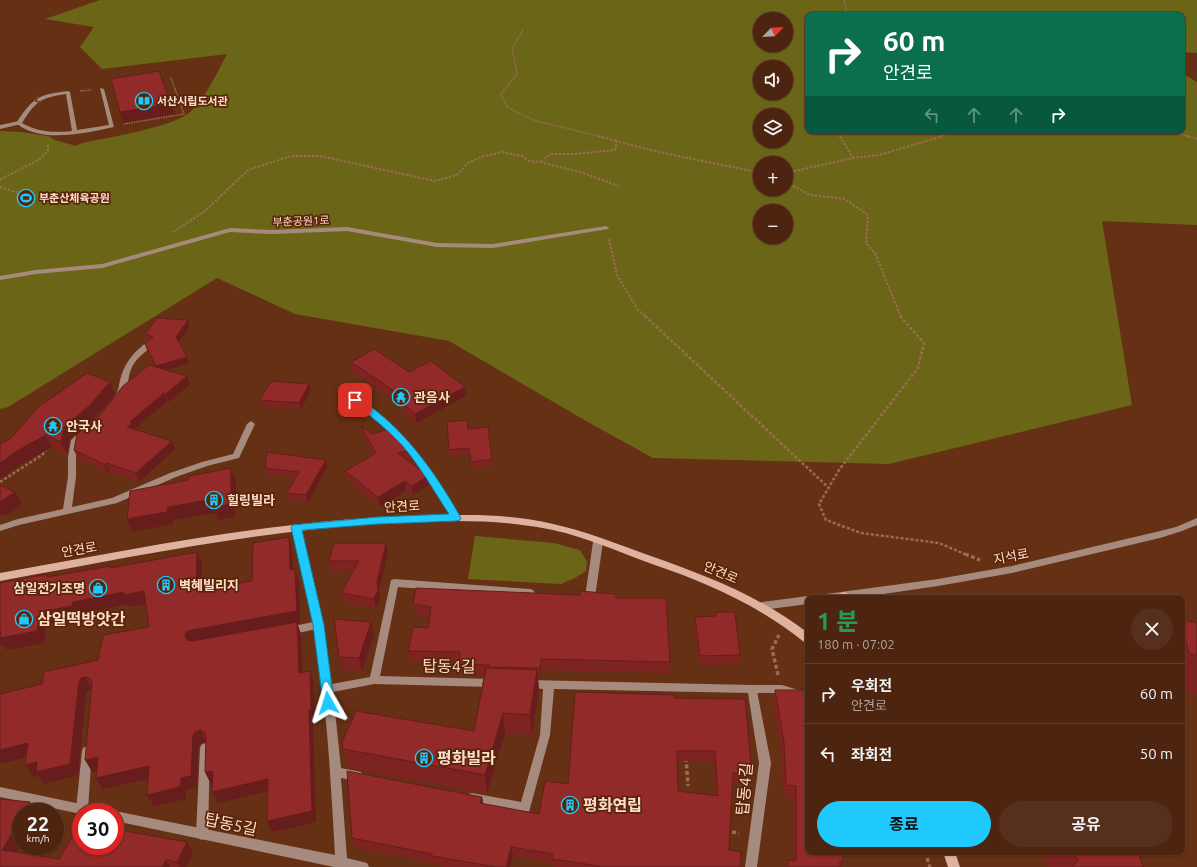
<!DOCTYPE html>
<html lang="ko">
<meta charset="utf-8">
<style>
body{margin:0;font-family:Ubuntu,"Noto Sans KR",sans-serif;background:#56301d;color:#f1f3f6;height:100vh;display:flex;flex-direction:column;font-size:15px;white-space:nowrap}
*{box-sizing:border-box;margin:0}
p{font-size:13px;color:#b2a49e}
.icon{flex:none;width:22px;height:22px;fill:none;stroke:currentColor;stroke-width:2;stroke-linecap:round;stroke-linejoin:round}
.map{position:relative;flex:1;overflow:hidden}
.sheet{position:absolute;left:805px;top:595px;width:380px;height:260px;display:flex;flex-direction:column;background:#4c240f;border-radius:8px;box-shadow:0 1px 3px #0004,0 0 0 1px #63412f}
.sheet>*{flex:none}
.banner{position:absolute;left:805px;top:12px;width:380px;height:122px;border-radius:8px;box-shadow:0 1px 3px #0004,0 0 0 1px #63412f;background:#0b6e4f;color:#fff;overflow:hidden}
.needle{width:26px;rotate:65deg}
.fabs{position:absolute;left:753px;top:12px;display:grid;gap:8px}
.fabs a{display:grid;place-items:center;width:40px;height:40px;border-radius:50%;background:#4c240f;box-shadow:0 1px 3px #0004,0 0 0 1px #63412f;font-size:20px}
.speed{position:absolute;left:12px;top:803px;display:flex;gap:8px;font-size:20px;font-weight:700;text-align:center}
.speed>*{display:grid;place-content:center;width:52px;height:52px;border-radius:50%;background:#4c240f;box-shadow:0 1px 3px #0004,0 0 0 1px #63412f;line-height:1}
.speed small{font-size:10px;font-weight:400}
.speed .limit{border:6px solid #d22;background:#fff;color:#111}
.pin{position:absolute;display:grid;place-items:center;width:34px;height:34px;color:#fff;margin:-17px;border-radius:8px;box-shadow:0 2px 6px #0006}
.me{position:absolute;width:44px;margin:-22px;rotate:354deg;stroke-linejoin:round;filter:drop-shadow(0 0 3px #0008)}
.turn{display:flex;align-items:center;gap:14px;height:84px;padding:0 12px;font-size:18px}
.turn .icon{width:52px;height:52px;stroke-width:2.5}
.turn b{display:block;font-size:28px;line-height:34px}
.lanes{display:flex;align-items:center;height:38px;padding:0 12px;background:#0003;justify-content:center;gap:20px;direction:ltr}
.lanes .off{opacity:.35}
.round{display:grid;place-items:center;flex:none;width:42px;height:42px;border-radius:21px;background:#56301d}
.headline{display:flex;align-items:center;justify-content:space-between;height:68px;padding:0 12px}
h1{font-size:24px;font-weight:700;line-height:30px;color:#1e9e55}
.button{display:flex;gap:8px;margin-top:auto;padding:8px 12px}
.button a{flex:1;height:46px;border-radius:24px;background:#1fc9fd;color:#111;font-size:16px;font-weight:700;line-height:46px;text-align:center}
.button a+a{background:#56301d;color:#f1f3f6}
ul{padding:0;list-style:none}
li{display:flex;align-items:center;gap:12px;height:60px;padding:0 12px;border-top:1px solid #63412f}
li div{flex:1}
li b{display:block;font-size:15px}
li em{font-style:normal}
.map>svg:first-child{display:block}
.green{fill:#6b6617;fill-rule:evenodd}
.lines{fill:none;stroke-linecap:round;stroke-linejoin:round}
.path-far3{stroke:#9b6c55;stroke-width:1.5;stroke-dasharray:1.5 1;stroke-linecap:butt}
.path-far2{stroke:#9b6c55;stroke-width:2;stroke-dasharray:2.5 1.5;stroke-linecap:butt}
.path-far1{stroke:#9b6c55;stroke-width:2.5;stroke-dasharray:3 2;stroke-linecap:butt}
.path{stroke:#9b6c55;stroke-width:3.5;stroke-dasharray:4 2.5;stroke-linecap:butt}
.lane{fill:#a58a7d;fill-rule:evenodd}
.street{fill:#a58a7d;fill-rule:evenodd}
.secondary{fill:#deb29e;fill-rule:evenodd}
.wall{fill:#7d2422;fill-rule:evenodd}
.shaded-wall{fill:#661d1c}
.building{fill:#912a28;stroke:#661d1c;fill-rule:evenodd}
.oneway{stroke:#6c3e24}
.route{fill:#1fc9fd;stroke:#1483a4}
.labels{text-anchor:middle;stroke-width:3.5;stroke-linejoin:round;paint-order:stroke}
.far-poi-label{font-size:11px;font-weight:bold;fill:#fedccd;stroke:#592507;text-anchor:start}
.far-street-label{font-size:11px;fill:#fedccd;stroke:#592507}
.poi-label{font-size:13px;font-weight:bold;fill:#fedccd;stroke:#592507;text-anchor:start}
.street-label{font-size:13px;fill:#fedccd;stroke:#592507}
.near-poi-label{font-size:16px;font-weight:bold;fill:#fedccd;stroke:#592507;text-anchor:start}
.near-street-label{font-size:16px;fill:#fedccd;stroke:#592507}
</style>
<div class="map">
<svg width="1197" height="867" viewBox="0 0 1197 867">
<rect width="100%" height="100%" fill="#653014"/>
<!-- green -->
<path class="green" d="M100 0H1197V53L1182 52V15H808V131H1182V73L1197 82V225L1102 221 1132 405 889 464 653 458 586 421 449 341 295 314 217 278 8 407 0 409V131L20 132 48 136 55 140 76 146 82 143C106 138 172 127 189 113 204 101 218 71 227 54L102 69 80 47 94 27 45 19ZM760 19H786V45H760ZM760 67H786V93H760ZM760 115H786V141H760ZM760 163H786V189H760ZM760 211H786V237H760Z
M475 536 554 543 580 550 587 562 586 571 575 578 561 584 468 579Z"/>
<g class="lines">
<!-- path-far3 -->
<path class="path-far3" d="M844 0 847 15
M523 30 512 48 517 74 501 94 507 107 533 120 602 137
M80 91 91 90
M124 124 184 114 171 78
M839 131 840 137
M1167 131 1190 137
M941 137 951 131"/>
<!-- path-far2 -->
<path class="path-far2" d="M598 136 617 141
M840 136 853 158
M1187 136 1197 139
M786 173 853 158 879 155 943 136
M0 180 40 159 48 151V145
M786 182 810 195 845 199 868 215 866 243 875 253 901 317
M619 186 580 172 540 162 551 154H575L615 150 617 141C664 155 712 162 760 173
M0 187 35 198
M173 232 205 211 248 170 291 156H320L435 181 457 175 468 163 481 157 502 152 522 156 529 161 540 162
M609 239 617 275 638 310 646 317"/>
<!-- path-far1 -->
<path class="path-far1" d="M645 316 829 488
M900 316 924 343 918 368 839 470 819 504 826 520 861 533 939 543 967 555
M0 482 42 455 46 450"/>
<!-- path -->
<path class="path" d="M965 554 980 560
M778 675 772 649 779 635
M686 758 688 786
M732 832 739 833
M925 852 930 867"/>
<!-- lane -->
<path class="lane" d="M100 88 104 89 114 127C86 133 40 144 16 123 34 97 37 95 68 91L70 92 77 130 109 125ZM66 94 72 131C54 133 38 132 22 123 36 101 40 98 66 94Z
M606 226 609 228 608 229 493 248 437 247 347 231 272 234 230 232 102 268 36 274 0 280V276L36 270 102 264 230 228 272 230 347 227 437 243 493 244Z
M147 342H150L154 344C146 352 137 357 132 367 127 377 129 391 121 399H115L114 397C120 389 118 386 121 377 125 362 135 351 147 342Z
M352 398C359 397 365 404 371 408 410 437 436 476 460 518L459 520H453C435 492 418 461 395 437 382 424 367 413 352 402L351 400Z
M251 421 255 424 239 458 207 466 176 477 117 503 19 525 0 531V525L18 519 63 509 68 477V457L71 440 81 431 84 430 88 433 79 441 76 457V477L72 507 112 498 170 473 202 462 233 454 247 424Z
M318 621 321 622 323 625 321 628 289 635 286 634 284 631 286 628 289 627Z
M752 685H782L808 693V701L782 693H752L748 692 747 689 748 686Z
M205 743 209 745 210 748 208 834 206 838 202 840 198 838 196 834 200 748 201 745Z
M87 746 91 748 92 751 88 809 86 812H81V814L78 813 76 809 82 751 83 748Z"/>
<!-- street -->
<path class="street" d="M19 121 21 122V124L0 129V125Z
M1197 518V525L1182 531 1160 538 1012 573 938 586 863 597 821 598 823 595 826 594 938 579 1012 566 1160 531 1176 527Z
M296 524 299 525 300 527C313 579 325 631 332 684L370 677 391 580 394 579 530 589 533 590 535 593 533 596 530 597 398 587 380 676 493 679 497 680 498 683 497 686 493 687 374 684 333 692 341 768 361 772 363 776 361 780 357 781 341 778 347 858 367 863 369 867H334L115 821V812H111L115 811 335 855C331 788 328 721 318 655 312 612 302 569 292 527L293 525Z
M598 539 601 540 603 542 595 597 593 600 590 601 587 600 585 597 593 542 595 540Z
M808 596 812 598H808V604L762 610 759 609 757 606 759 603 762 602Z
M527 680 752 685 756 686 771 763 757 867H745L759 763 748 693 554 689 550 735 529 812 525 813 468 802 466 798 468 794 472 793 521 802 540 735 543 689 523 687 522 684 523 681Z
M0 787 95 807 99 808 101 812H81V814L0 797Z"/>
<!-- secondary -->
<path class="secondary" d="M466 515C495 515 524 517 553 524 586 531 617 544 648 555 705 575 760 596 808 633V643L804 642C758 605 708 583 652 564 614 550 577 533 537 527 484 518 430 521 377 524 250 532 125 558 0 581V573C97 556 195 536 293 525 350 518 408 515 466 515Z
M844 592 847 593 849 596 848 598H837L841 593Z
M943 852H955L960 867H948Z"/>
</g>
<!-- wall -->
<path class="wall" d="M188 320 190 326 179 342 187 357 189 363 167 370 190 384 169 402 167 401 135 429 175 449 139 482 110 472 108 473 78 459 74 450 99 416 155 367 147 350 145 344 149 341 147 340 145 334Z
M351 362 409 372 466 396 416 423 402 411 401 404 352 371Z
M311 390 301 409 262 406 260 400Z
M115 394 94 418 70 439 67 454 52 447 23 463 11 438Z
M361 426 372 434 410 451 411 461H408L428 476 429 485 413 495 406 490 380 507 347 480 345 471 373 454 363 435Z
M488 427 493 466 471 468 470 454 450 456 449 450 468 429Z
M326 460 328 466 308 502 289 500 287 493 296 478 267 474 265 468Z
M292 549 293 570 295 569 299 581 300 623H297L301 634 302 672 314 683 315 721 313 722 316 822 272 832 268 791 218 803 212 792V783L211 784 205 772 206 742 200 744 198 748 197 787 186 790V799L154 806 147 795 148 779 103 789 97 771 92 772 91 689 88 690 86 694 78 775 44 784 38 775 33 777 26 757 0 764V694L42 684 98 660 149 627 146 604 130 607 128 604 79 614V618L47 624 44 643 7 650 4 645 50 577 110 566 111 567 202 563 201 590 252 581Z
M388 553 379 591 380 600 376 608 344 603 341 593 354 571H332L329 561Z
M616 598 670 662 669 673 541 670 540 678H538L539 689 532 735 505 733 487 794 349 768 343 749 474 731 484 675H460L459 664V662H410L408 651 428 628 430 617 415 615 413 604Z
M716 612 740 655 738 664 699 665 694 626 695 617 715 616Z
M1182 620 1197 623V694L1182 691Z
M371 622 374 635 362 671 343 670 339 657Z
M775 690 843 862 841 867H786L788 860H793V797L783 796 782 754 773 702Z
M675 698 752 774 751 784 732 783 729 850 740 867H553L552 863 513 856 510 867H445L434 865 433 863 355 847 352 838 482 797 483 804 539 814 568 784ZM677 761H714L716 796 678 791Z
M21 812V844L16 852 59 859 119 841 187 842 193 853 186 867H0Z
M1041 852H1137L1144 867H1047Z"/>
<!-- shaded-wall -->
<path class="shaded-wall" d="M171 104 174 114 123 123 120 112Z
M188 320 190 326 178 343 176 337Z
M187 357 189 363 158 373 156 366Z
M187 376 190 384 169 402 166 394Z
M110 382 115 394 94 418 70 439 67 454 61 442 64 427Z
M309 384 311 390 301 409 299 403Z
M465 387 466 396 416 423 415 414Z
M164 393 167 401 135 429 136 432 127 427 130 422Z
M46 435 52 447 23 463 0 480V463L17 451Z
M172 441 175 449 139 482 136 473Z
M326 460 328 466 308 502 306 495Z
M106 463 110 472 108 473 105 465Z
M231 468 236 481 235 517 218 520 216 513 173 520V524L133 532 127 519 168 507Z
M428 476 429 485 413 495 412 486Z
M405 481 406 490 380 507 378 497Z
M15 492 22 504 8 514 0 516V502Z
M289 537 292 549 294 582 290 570Z
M386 543 388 553 379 591 380 600 376 608 374 599Z
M197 552 202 563 200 603 196 591Z
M295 569 299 581 300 623H297L301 634 303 685 191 647 185 636 186 632 192 630Z
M144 591 149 603 130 607 128 604 79 614V618L47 624 44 643 7 650 4 645 0 646V632L40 612 73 602 124 592Z
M371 622 374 635 362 671 359 658Z
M541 659V670L540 678V668Z
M537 670 539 689 532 735 530 715Z
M310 671 314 683 315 721 313 722 316 822 272 832 267 821 309 710Z
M86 677 92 689 88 690 86 694 78 775 44 784 38 775 33 777 25 765 81 678Z
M503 713 505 733 487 794 485 775Z
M200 730 206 742 200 744 198 748 197 787 186 790V799L154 806 147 795 181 778 193 736 195 732Z
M28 743 36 755 0 764V750Z
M98 757 105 768 92 772 85 760Z
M149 766 156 777 103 789 96 778Z
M213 771 218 782 211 784 205 772Z
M268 779 273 790 218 803 212 792Z
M482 797 484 807 480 803Z
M30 802 38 812H25Z
M21 818V844L11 861 2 850Z
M187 842 193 853 186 867H180L177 862Z
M511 847 513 856 510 867H506Z
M166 860 170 867H162Z"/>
<!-- building -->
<path class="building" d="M159 71 171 104 120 112 111 79Z
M157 318 188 320 176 337 187 357 156 366 145 344 153 337 145 334Z
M374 349 409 372 431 361 465 387 415 414 401 402 406 399 351 362Z
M149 365 187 376 166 394 164 393 130 422 132 424 127 427 172 441 136 473 106 463 105 465 74 450 77 434 99 416 123 386Z
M87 373 110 382 89 406 64 427 61 442 46 435 17 451 0 463V444L11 438 42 403H44Z
M271 381 309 384 299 403 260 400Z
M467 420 468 429 488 427 492 459 471 462 469 448 449 450 447 422Z
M361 426 372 434 392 428 410 451 398 453 428 476 412 486 405 481 378 497 345 471 376 453Z
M267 452 326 460 306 495 287 493 299 472 265 468Z
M231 468V504L214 507V499L168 507 167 512 127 519 130 491 188 480 189 476Z
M0 485 15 492 0 502Z
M289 537 290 570 295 569 297 611 192 630 186 632 185 636 187 640 192 641 297 622 299 673 310 671 311 710H309L312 811 267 821 268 779 212 792 213 771 205 772 206 736 204 732 200 730 195 732 193 736 191 776 181 778 180 787 147 795 149 766 96 778 98 757 85 760 92 682 90 678 86 677 81 678 79 682 70 764 36 772 37 762 25 765 28 743 0 750V694L42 684 44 672 98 660 103 635 149 627 144 591 124 595V592L73 602 72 606 40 612 37 631 0 638 1 632H0V583L48 574 47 577 110 566V568L197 552 196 591 252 581 253 543Z
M334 543H386L377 582 378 590 374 599 341 593 359 561H329Z
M416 588 580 595V591L616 594V598H666L670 662 541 659 540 668 489 667V665L459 664 460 652 408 651 413 627 428 628 431 607 413 604Z
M716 612H735L740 655 700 656 695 617 716 616Z
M334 619 371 622 359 658 339 657Z
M1182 620 1197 623V655L1189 654 1182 627Z
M486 668 537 670 530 715 503 713 485 775 343 749 342 742 356 711 474 731Z
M775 690H808V852H842L843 862 840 861V867H788V860L796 861V786L786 785 784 742Z
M575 692 675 695V698L745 699 752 774 733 773 729 850 741 852 740 867H599V866L552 859 553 854 511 847 506 867H496L432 856V854L352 838 347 771 482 797 480 803 539 814 545 781 568 784ZM677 751H715L718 796 678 791Z
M0 799 30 802 25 812H21V818L2 850 59 859 74 833 81 835V846H115V841H119L125 831 187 842 177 862 166 860 162 867H0Z
M1074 852H1137L1144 867H1073L1078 860Z"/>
<!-- one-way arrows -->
<defs><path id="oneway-chevron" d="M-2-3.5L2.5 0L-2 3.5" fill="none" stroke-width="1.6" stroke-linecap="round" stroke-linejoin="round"/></defs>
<use class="oneway" href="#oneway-chevron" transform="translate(38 100) rotate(151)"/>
<!-- route -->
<path class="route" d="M352 398C359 396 365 403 371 407 409 435 438 477 461 518L460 520 456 521 378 524 302 530 324 625 334 703 333 706 328 708 324 706 323 703 313 625 291 527 293 525 378 517 449 514C434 491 420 466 402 445 387 429 370 415 352 402L351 400Z"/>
<!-- icons -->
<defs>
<symbol id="library-ring" viewBox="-11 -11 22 22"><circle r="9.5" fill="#592507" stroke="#1fc9fd" stroke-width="1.5"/><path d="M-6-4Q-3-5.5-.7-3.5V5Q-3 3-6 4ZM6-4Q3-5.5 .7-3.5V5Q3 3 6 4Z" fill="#1fc9fd"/></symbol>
<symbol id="stadium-ring" viewBox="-11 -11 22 22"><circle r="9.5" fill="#592507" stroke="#1fc9fd" stroke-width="1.5"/><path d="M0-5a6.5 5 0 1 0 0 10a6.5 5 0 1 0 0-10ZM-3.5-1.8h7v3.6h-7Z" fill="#1fc9fd"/></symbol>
<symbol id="temple-ring" viewBox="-11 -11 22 22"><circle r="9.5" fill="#592507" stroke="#1fc9fd" stroke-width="1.5"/><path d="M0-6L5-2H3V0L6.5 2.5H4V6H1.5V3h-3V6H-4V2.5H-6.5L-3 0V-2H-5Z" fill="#1fc9fd"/></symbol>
<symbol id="building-ring" viewBox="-11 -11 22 22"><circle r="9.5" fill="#592507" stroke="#1fc9fd" stroke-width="1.5"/><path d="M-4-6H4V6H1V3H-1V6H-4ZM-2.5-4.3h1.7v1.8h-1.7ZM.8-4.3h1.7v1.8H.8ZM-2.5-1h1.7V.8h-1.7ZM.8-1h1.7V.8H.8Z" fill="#1fc9fd"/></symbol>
<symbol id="shop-ring" viewBox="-11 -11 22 22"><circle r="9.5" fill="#592507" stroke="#1fc9fd" stroke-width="1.5"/><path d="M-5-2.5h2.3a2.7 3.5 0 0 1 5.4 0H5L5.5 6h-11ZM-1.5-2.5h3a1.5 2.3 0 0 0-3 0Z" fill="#1fc9fd"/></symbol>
</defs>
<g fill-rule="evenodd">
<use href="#library-ring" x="134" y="91" width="20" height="20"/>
<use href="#stadium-ring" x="16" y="188" width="20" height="20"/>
<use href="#temple-ring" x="391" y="387" width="20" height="20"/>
<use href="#temple-ring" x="43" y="416" width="20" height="20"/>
<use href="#building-ring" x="204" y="490" width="20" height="20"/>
<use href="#building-ring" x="156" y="575" width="20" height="20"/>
<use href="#shop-ring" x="88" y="578" width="20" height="20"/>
<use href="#shop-ring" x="14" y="609" width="20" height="20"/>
<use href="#building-ring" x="414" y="748" width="20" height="20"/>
<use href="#building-ring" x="560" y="795" width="20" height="20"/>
</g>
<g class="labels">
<!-- far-poi labels -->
<g class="far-poi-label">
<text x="157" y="105">서산시립도서관</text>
<text x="39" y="202">부춘산체육공원</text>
</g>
<!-- far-street labels -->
<g class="far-street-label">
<text transform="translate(301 221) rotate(-2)" y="4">부춘공원1로</text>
</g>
<!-- poi labels -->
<g class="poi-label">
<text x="414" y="402">관음사</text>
<text x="66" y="431">안국사</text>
<text x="227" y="505">힐링빌라</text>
<text x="179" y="590">벽혜빌리지</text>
<text x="85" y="593" text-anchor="end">삼일전기조명</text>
</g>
<!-- street labels -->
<g class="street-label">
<text transform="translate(402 506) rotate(-3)" y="5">안견로</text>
<text transform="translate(79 549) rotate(-10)" y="5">안견로</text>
<text transform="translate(1011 556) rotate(-11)" y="5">지석로</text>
<text transform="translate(721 572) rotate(23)" y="5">안견로</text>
</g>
<!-- near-poi labels -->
<g class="near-poi-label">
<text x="37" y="625">삼일떡방앗간</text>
<text x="437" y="764">평화빌라</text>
<text x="583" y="811">평화연립</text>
</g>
<!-- near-street labels -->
<g class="near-street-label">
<text transform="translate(449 666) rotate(1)" y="6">탑동4길</text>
<text transform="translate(744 789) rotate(-85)" y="6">탑동4길</text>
<text transform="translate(231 824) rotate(12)" y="6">탑동5길</text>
</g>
</g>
</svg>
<div class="fabs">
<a><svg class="needle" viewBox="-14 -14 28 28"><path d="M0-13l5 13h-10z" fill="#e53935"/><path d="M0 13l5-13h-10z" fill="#b2a49e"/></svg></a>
<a><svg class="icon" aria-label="sound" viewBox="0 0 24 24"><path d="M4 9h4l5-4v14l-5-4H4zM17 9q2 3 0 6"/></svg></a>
<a><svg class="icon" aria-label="layers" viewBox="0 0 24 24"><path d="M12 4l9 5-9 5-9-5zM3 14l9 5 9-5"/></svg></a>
<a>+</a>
<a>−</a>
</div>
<div class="speed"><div>22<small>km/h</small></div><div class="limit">30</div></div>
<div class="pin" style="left:355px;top:400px;background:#d93025"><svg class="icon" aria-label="arrive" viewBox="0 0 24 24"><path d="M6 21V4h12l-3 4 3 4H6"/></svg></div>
<svg class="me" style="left:328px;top:703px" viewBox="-20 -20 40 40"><path d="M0-17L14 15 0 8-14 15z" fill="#1fc9fd" stroke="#fff" stroke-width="4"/></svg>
<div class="banner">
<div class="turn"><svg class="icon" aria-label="right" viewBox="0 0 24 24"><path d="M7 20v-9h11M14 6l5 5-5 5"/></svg><div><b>60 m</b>안견로</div></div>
<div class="lanes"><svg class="icon off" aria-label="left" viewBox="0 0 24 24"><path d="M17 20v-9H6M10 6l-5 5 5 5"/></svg><svg class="icon off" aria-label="ahead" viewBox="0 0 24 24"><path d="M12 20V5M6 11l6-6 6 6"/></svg><svg class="icon off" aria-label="ahead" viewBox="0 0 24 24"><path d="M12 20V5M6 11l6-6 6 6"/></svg><svg class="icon" aria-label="right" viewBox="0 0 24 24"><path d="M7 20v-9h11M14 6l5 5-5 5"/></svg></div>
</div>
<section class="sheet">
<div class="headline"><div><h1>1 분</h1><p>180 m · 07:02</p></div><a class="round"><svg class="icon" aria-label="close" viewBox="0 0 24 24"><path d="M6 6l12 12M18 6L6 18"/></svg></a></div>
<ul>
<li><svg class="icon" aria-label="right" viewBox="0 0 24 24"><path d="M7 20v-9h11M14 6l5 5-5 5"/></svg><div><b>우회전</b><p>안견로</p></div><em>60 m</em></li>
<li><svg class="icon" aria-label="left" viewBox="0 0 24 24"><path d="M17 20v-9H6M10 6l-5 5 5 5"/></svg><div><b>좌회전</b></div><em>50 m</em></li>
</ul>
<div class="button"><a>종료</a><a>공유</a></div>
</section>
</div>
